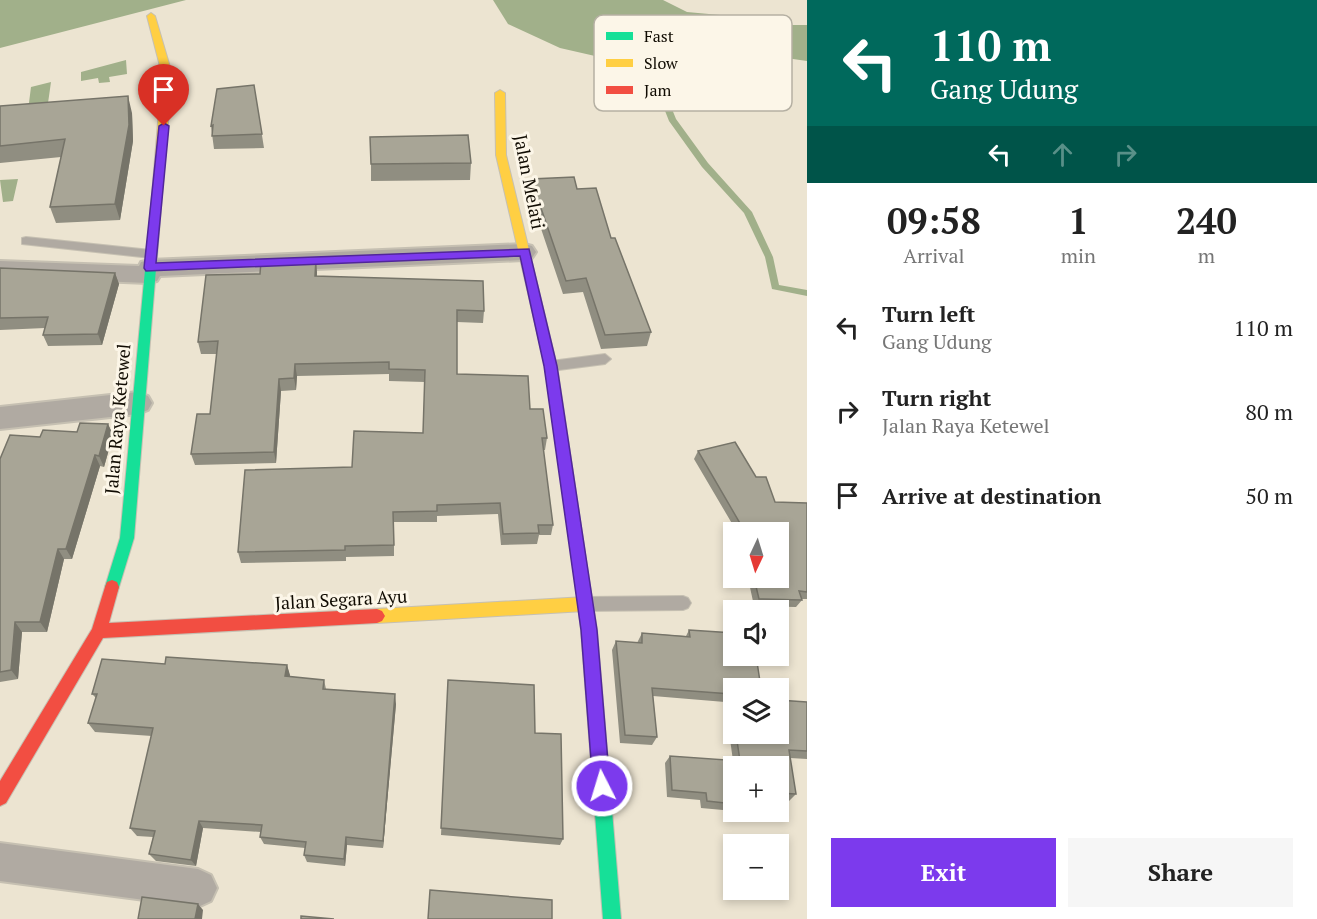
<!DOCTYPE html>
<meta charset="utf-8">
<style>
body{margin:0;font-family:"PT Serif",serif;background:#f6f6f6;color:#222;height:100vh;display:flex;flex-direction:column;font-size:22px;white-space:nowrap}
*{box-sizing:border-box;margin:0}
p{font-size:20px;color:#767676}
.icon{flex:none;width:33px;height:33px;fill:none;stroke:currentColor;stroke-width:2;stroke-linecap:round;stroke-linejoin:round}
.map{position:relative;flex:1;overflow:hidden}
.sheet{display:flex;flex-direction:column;background:#fff;width:510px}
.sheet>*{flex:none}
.hud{background:#00695c;color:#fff;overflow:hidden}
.needle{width:39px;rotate:184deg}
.controls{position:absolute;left:723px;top:522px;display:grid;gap:12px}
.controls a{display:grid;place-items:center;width:66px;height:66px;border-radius:0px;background:#fff;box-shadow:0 3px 9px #0003;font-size:30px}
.pin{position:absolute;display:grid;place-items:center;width:51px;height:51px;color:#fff;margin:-62px -26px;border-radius:50% 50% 50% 0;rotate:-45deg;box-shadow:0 0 6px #0007}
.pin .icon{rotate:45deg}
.me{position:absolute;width:66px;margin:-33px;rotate:355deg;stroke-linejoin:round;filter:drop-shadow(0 0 4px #0008)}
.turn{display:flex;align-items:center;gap:21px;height:126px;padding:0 24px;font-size:27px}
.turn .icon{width:78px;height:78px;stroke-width:2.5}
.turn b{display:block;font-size:42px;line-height:51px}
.lanes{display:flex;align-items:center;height:57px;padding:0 24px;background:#0003;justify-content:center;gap:30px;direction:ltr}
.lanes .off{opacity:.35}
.eta{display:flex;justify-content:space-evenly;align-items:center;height:102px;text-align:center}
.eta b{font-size:36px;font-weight:800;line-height:42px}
.button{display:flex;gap:12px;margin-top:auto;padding:12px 24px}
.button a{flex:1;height:69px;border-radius:0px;background:#7c3aed;color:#fff;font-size:24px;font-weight:800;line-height:69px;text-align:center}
.button a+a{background:#f6f6f6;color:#222}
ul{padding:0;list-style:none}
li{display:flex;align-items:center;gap:18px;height:84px;padding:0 24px}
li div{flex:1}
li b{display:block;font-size:22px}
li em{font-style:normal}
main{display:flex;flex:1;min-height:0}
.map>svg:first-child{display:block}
.water{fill:#a1b08a}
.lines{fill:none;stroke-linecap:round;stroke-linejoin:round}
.stream{fill:#a1b08a;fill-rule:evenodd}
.lane-casing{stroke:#c6c0b2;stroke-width:2}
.street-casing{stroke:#c6c0b2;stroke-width:4}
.fast-casing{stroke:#c6c0b2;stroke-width:2}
.slow-casing{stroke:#c6c0b2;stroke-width:2}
.jam-casing{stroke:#c6c0b2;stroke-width:2}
.lane{fill:#b0aaa2;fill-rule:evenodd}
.street{fill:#b0aaa2;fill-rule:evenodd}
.fast{fill:#16e098;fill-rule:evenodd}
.slow{fill:#ffcf43;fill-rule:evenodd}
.jam{fill:#f24e42;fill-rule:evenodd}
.wall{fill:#908e81}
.shaded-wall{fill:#767469}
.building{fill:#a8a596;stroke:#767469;stroke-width:1.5}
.route{fill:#7c3aed;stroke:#51269a;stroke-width:1.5}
.labels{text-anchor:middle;stroke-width:6;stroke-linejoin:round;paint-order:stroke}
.street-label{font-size:18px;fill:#100b02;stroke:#fcf6e8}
.key{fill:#fcf6e8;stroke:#b5b0a3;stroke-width:1.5}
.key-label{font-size:16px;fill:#100b02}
</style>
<main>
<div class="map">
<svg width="807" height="919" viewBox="0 0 807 919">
<rect width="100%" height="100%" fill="#ece4d1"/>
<!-- water -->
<path class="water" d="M0 0H186L0 48Z
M493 0H663L687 12 720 15 748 25H807V61L786 58 691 60 652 69 560 48 508 24Z
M126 60 127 74 109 77 110 82 99 83 98 78 81 81V72Z
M51 82 45 124 26 126 31 87Z
M18 179 13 201 3 202 0 180Z"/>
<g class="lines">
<!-- stream -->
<path class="stream" d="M637 58H643L655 67 676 119 708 163 752 212 773 257 779 285 807 290V296L772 289 765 257 744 213 702 167 669 121 649 70 637 62Z"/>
<defs>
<path id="lane" d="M26 237 151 250 157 254 151 258 22 244V238Z
M605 354 611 359 605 364 551 371 545 366 551 361Z
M683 596 688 598 691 603 688 608 683 610 586 611 581 609 578 604 581 599 586 597Z"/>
<path id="street" d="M524 244 532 246 536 252 532 258 524 260 160 276 157 281 148 283 0 277V261L139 266 141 262 150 260Z
M138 392 148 396 152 403 148 410 138 414 0 429V407Z
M0 843 198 869 211 875 217 888 211 901 198 907 0 881Z"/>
<path id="fast" d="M157 192 162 195 134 538 119 587 117 592 112 594 107 592 105 587 120 538 152 195Z
M582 573 587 575 589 580 597 630 621 919H603L581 630 575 580 577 575Z"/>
<path id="slow" d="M151 13 155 16 172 74 162 195 157 198 152 195 162 74 147 16Z
M500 90 505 93 506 155 557 366 589 580 587 585 582 587 577 585 575 580 545 366 496 155 495 93Z
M585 597 590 599 593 604 590 609 585 611 377 623 372 621 369 616 372 611 377 609Z"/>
<path id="jam" d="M112 580 117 582 119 587 109 623 377 609 382 611 385 616 382 621 377 623 103 638 6 803 0 806V781L92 629 105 587 107 582Z"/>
</defs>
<!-- lane casing -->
<use href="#lane" class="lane-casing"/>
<!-- street casing -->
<use href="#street" class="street-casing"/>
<!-- fast casing -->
<use href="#fast" class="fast-casing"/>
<!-- slow casing -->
<use href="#slow" class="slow-casing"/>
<!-- jam casing -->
<use href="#jam" class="jam-casing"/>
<!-- lane -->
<use href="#lane" class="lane"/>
<!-- street -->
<use href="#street" class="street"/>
<!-- fast -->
<use href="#fast" class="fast"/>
<!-- slow -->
<use href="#slow" class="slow"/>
<!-- jam -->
<use href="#jam" class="jam"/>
</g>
<!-- wall -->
<path class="wall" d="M254 85 264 148 214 149 211 126Z
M0 106 132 113 133 141 120 220 56 223 50 207 61 157 0 163Z
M471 163 470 180 371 181V164Z
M531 179 577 189 611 238 651 332 647 346 601 349 583 292 563 294 529 193Z
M0 268 115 273 119 284 102 345 48 346 43 335 45 328 0 330Z
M317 272V276L484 311 483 323 457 322V374L530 409 547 438 545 450H543L553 525 551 535H539L537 544 501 545 498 514 437 516V522H394V556L346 557V561L241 563 238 552 352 467 423 433 425 382 389 381V374L297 376 296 390 281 391 276 463 195 465 191 454 210 414 217 354H201L198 342 260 274Z
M108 424 113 435 104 467 100 466 72 559H64L47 632H22L18 679 0 682V459L40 437 77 432Z
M698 451 756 477 775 502 807 503V599H801L802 600 796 607 754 606 748 578H778V532H737L694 459Z
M689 630 734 688V734H778L807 702V759L790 758 796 794 789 801 778 800V766H734V811L701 808 700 800 667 797 665 763 670 756 733 761 725 702 653 696 657 737 652 745 620 743 612 650 616 641 637 643 642 633 686 636Z
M165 664 287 665 290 677 324 680 326 689 396 704 383 848 347 845 345 866 307 862 304 855 305 848 264 844 260 837 261 832 203 828 196 866 156 861 149 854 153 837 137 836 130 828 152 736 95 732 88 723 96 698 92 694Z
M448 680 535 733 563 839 560 845 441 835Z"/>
<!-- shaded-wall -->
<path class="shaded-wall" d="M128 96 132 113 133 141 120 220 115 204Z
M316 259 317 272 316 288 315 276Z
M115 273 119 284 102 345 98 334Z
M295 364 297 376 296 390 294 378Z
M279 379 281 391 276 463 274 452Z
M108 424 113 435 104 467 99 456Z
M95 455 100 466 72 559 66 549Z
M58 549 64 559 47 632 40 622Z
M15 622 22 632 18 679 11 670Z
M287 665 290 675 288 686 285 676Z
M395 694 396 704 383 848V841Z
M199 821 203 828 196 866 191 860Z
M346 837 347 845 345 866 344 859Z
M198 904 203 910 202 919H195Z"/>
<!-- building -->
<path class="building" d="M254 85 262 134 212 136 213 125 211 126 217 89Z
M128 96 129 125 115 204 50 207 65 139 0 146V106Z
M468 135 471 163 371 164 370 137Z
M574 177 577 189 596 188 611 238H615L651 332 605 335 586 278 566 281 531 179Z
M316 259 315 276 483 281 484 311 457 310V374L528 376 530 409H543L547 438H542L553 525H538L539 533 503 534 500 503 437 505V511L393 512 394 545 345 546V550L238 552 245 470 352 467 354 431 423 433 425 370 389 369V362L295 364 294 378 279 379 274 452 191 454 197 414H210L218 341 198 342 206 275 260 274 261 261Z
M0 268 115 273 98 334 43 335 48 317 0 318Z
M80 423 108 424 99 456 95 455 66 549H58L40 622H15L11 670 0 672V459L10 435 40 437 43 430 77 432Z
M735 442 756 477H766L775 502 807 503V592L799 591 802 600 759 599 754 578H778V532H743L741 525 698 451Z
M689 630 734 633V656H749V662H757L761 688H734V711L731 694 652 688 657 737 625 735 616 641 642 643V633L690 637Z
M166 657 287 665 285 676 324 680 323 689 395 694 383 841 346 837 344 859 304 855 306 842 260 837 262 825 199 821 191 860 149 854 155 831 130 828 153 728 88 723 97 694H92L102 659 165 664Z
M448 680 534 685 535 733 561 734 563 839 441 828Z
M778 700 807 702V751L789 750 796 794 778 793V766H734V804L707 801 706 793 672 790 670 756 740 761 736 734H778Z
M430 890 552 900V919H428Z
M142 897 198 904 195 919H138Z
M301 916 334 919H301Z"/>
<!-- route -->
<path class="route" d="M164 123 169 126 156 263 529 249 557 366 597 630 610 786 608 792 602 794 595 792 593 786 581 630 544 366 520 256 146 271 144 268 159 126Z"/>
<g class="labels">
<!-- street labels -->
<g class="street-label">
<text transform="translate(529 182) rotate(79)" y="6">Jalan Melati</text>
<text transform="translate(118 419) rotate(-85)" y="6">Jalan Raya Ketewel</text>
<text transform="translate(341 600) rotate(-3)" y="6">Jalan Segara Ayu</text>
</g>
</g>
<!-- legend -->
<rect x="594" y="15" width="198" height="96" rx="9" class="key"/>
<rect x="606" y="32" width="27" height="8" fill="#16e098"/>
<rect x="606" y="59" width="27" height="8" fill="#ffcf43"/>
<rect x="606" y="86" width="27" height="8" fill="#f24e42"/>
<g class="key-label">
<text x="644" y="42">Fast</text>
<text x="644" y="69">Slow</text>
<text x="644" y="96">Jam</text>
</g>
</svg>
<div class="controls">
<a><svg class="needle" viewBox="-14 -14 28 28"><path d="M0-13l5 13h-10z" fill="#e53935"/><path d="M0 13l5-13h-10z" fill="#767676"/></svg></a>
<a><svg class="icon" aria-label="sound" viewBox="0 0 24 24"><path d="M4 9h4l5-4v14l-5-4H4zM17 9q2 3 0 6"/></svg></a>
<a><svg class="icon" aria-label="layers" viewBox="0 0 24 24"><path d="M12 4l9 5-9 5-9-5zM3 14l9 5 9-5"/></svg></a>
<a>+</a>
<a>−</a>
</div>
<div class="pin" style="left:164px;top:126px;background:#d93025"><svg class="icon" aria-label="arrive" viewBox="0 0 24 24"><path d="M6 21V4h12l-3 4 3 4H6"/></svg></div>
<svg class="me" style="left:602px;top:786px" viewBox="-20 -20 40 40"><circle r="17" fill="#7c3aed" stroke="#fff" stroke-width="3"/><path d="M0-11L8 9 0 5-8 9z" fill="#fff"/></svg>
</div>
<section class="sheet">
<div class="hud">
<div class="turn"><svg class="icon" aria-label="left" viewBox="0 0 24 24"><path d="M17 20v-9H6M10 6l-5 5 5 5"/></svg><div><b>110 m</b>Gang Udung</div></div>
<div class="lanes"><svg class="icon" aria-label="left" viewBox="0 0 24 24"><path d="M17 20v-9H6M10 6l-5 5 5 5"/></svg><svg class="icon off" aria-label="ahead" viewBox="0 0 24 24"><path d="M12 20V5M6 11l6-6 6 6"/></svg><svg class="icon off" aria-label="right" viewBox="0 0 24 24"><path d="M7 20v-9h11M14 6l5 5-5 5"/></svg></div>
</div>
<div class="eta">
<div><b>09:58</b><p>Arrival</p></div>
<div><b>1</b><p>min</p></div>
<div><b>240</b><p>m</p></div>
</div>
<ul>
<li><svg class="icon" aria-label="left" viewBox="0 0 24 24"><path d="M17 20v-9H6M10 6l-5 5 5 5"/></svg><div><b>Turn left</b><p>Gang Udung</p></div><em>110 m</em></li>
<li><svg class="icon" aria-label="right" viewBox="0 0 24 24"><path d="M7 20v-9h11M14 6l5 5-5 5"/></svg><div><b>Turn right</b><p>Jalan Raya Ketewel</p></div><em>80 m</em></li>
<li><svg class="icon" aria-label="arrive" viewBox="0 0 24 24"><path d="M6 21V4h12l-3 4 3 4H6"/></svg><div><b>Arrive at destination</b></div><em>50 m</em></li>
</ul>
<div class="button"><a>Exit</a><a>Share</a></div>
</section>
</main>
